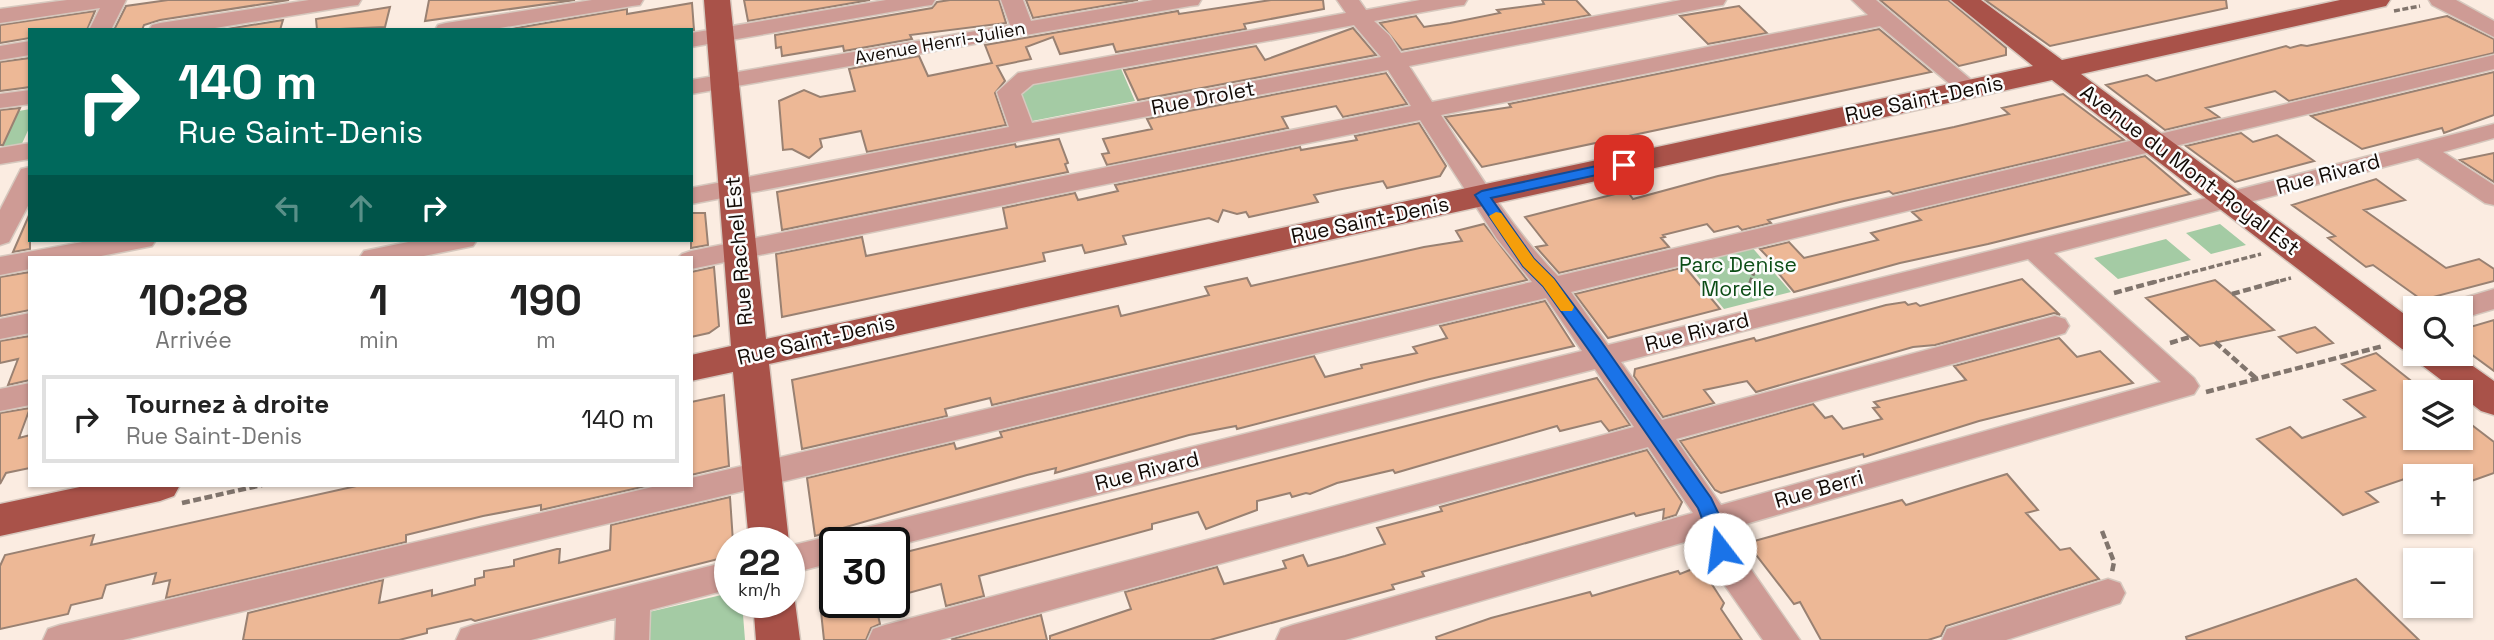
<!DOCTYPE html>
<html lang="fr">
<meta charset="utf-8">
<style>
body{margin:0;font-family:"Space Grotesk",sans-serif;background:#f2f2f2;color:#222;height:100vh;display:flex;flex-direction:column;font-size:26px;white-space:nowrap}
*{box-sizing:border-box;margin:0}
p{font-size:23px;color:#767676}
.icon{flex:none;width:38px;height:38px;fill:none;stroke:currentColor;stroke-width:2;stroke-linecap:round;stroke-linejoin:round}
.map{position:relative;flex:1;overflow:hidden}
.drawer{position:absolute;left:28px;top:256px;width:665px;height:231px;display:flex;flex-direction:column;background:#fff;border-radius:0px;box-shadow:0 2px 5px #0004}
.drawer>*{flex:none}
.guide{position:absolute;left:28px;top:28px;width:665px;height:214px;border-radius:0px;box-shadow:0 2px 5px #0004;background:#00695c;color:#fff;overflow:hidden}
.tools{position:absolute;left:2403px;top:296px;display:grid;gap:14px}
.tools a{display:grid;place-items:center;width:70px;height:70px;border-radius:0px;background:#fff;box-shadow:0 2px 5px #0004;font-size:35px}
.speed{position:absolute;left:714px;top:527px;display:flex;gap:14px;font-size:35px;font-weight:700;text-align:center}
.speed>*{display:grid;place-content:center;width:91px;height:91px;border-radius:50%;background:#fff;box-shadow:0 2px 5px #0004;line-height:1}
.speed small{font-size:18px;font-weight:400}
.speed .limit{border:4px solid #111;border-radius:10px;background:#fff;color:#111}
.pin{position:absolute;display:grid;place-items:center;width:60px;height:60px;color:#fff;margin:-30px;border-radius:14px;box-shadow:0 4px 10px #0006}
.me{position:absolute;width:77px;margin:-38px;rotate:345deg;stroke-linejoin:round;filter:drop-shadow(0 0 5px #0008)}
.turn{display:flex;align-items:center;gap:24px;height:147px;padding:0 35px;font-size:32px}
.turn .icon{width:91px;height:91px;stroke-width:2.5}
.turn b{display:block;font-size:49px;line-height:60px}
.lanes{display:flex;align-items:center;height:66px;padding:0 35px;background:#0003;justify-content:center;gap:35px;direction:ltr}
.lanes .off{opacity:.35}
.eta{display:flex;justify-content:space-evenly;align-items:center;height:119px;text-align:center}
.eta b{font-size:42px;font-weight:600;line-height:49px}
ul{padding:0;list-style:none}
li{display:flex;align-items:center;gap:21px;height:88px;margin:0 14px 10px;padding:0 21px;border:4px solid #e0e0e0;border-radius:0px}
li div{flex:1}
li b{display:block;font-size:26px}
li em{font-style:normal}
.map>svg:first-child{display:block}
.green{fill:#a4cba4}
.building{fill:#edb896;stroke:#998172;stroke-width:2}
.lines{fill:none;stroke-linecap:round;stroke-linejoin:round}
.minor-casing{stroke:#d6c8be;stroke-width:3}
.major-casing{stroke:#d6c8be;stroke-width:3}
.path-far1{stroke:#81756d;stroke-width:3.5;stroke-dasharray:6 2.5;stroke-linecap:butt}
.path{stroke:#81756d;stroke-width:4.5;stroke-dasharray:8 3.5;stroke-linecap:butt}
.minor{fill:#ce9b95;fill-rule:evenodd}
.major{fill:#a95249;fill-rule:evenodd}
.route{fill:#1a73e8;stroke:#114b97;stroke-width:2}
.slow{fill:#f59e0b}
.labels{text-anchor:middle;stroke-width:5;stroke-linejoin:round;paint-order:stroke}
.far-street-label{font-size:18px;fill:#120a05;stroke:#fcfcfc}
.street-label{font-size:21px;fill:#120a05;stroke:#fcfcfc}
.park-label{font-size:21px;fill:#0c4d16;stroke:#fcfcfc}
</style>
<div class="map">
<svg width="2494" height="640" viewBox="0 0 2494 640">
<rect width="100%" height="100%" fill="#fbece1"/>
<!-- green -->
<path class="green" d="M1119 64 1135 101 1027 122 1018 92 1028 82Z
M30 109V126L20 148 0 151 19 111Z
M2220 224 2246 245 2211 254 2186 233Z
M2166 239 2191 260 2118 279 2094 258Z
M1750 245 1791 292 1724 309 1685 261Z
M730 593V602H742L745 640H632V616Z"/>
<!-- building -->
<path class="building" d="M168 0H289L160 20 144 25 142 30H114L126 6Z
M429 0H575L425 21Z
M744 0H870L748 21Z
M950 0H999L1006 23 910 35 912 39 844 51 843 46 782 56 781 47 776 48 775 35 932 8 937 2Z
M1026 0H1138L1033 18Z
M1271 0H1323L1324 9 1244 24 1246 29 1116 52 1113 44 1060 54 1053 37 1026 47 1031 59 997 66 1005 81 995 93 1006 125 867 152 861 131 820 139 822 147 809 158 792 149 783 150 779 101 804 90 820 97 855 91 849 69 919 56 928 76 992 63 985 45 1178 11 1179 14Z
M1542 0H1576L1590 15 1402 50 1380 23 1416 16 1424 27 1450 23 1500 13 1497 10 1544 4Z
M1880 0H1948L2006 48V55L1959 66Z
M1985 0H2226L2227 8 2050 46Z
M692 3 694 30H505L627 9V14Z
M1739 6 1767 33 1708 44 1680 16Z
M390 7 385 27 317 30 316 19Z
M95 11 87 30H30V38L0 43V25Z
M2447 16 2494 39V53L2289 101 2275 91 2206 108 2219 117 2165 130 2106 85 2147 75 2156 81 2286 46 2290 48 2301 45 2307 46Z
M283 20 280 30H221Z
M1353 28 1376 55 1138 100 1124 70 1256 46 1265 60Z
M1879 29 1931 72 1482 167 1445 117 1511 107 1509 104Z
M30 58V87L0 91V62Z
M2494 72V115L2444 133 2442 128 2362 149 2311 116Z
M1386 73 1407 104 1343 117 1336 106 1282 117 1288 128 1107 165 1102 154 1109 153 1103 139 1152 129 1147 119Z
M2063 94 2124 140 1893 194 1889 191 1844 201 1768 220 1771 223 1742 230 1738 226 1714 232 1707 224 1663 235 1665 237 1661 238 1669 247 1559 273 1536 247 1547 245 1525 217 1627 191 1633 199 1718 176 1954 127 2009 114 2002 108Z
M20 108 3 145H0V110Z
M1419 123 1446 166 1440 176 1387 188 1383 181 1337 190 1314 195 1318 202 1249 217 1246 212 1237 214 1223 210 1218 222 1209 218 1123 236 1126 244 1085 253 1082 245 1043 253 1045 261 782 317 776 254 862 237 866 256 1007 228 1003 208 1075 193 1078 200 1118 191 1115 185 1300 147 1301 150 1357 140 1355 136Z
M2241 133 2253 142 2277 135 2314 161 2235 182 2186 146Z
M1059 139 1068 163 1065 164 1068 172 782 230 777 192 1015 144 1016 147Z
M2494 153V182L2460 160Z
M2145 156 2190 194 1988 244 1900 263 1794 292 1779 274 1783 273 1760 249 1789 242 1804 258 1878 240 1871 233 1921 220 1912 212Z
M2376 179 2405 200 2364 210 2446 268 2479 259 2494 269V281L2422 300 2373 265 2366 267 2328 238 2335 236 2292 205Z
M30 213V249L13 252Z
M691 213H705L708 245 691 248Z
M1484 224 1527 280 992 405 990 398 945 409 947 416 802 449 792 380 1118 306 1121 316 1209 295 1205 287 1247 278 1251 286 1424 247 1462 241 1456 231Z
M714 267 719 326 709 333 691 337V272Z
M1685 267 1720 309 1608 338 1575 294Z
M30 272V310L0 316V277Z
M2022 279 2060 315 2054 313 1935 345 1913 347 1756 392 1747 381 1704 390 1714 403 1663 417 1634 376 1635 369 1754 338 1756 341 1886 305 1905 302 1908 305 1916 303 1920 306Z
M2215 280 2232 294 2274 330 2200 346 2146 298Z
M1545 301 1574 346 1430 379 1237 429 1236 426 1189 435 1055 473 1056 468 1027 475 815 536 807 478 954 443 956 449 1002 437 1000 432 1314 356 1325 377 1362 368 1361 365 1417 353 1413 347 1447 338 1440 326Z
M2494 320V371L2460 346V330Z
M2315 327 2333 343 2297 353 2279 337Z
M30 336V380L8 385 18 359 0 363V341Z
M2059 338 2077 357 2100 351 2133 383 1979 421 1864 457 1863 454 1721 493 1715 490 1680 441 1813 404 1825 418 1832 416 1843 429 1882 419 1873 408 1879 407 1874 402 1966 380 1954 366Z
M2376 353 2415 384V438H2460V416L2494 442V473L2460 485V476H2434L2428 471 2366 492 2378 502 2343 515 2257 439 2290 427 2302 438 2365 417 2344 400 2375 390 2342 364Z
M1597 378 1630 425 1609 431 1601 421 1560 431 1557 426 1395 473 1393 470 1337 483 1310 494 1306 493 1292 497 1290 493 1257 501V510L1206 529 1198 512 1152 524V529L979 576 984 596 946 606 941 584 894 597V555Z
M724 395 729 466 691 475V402Z
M30 408 19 438 30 435V468L6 473 0 484V413Z
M1647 450 1682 502 1676 515 1663 519 1664 509 1636 516 1634 513 1422 572 1424 576 1392 585 1394 589 1210 640H1050V636L1131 609 1125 592 1217 567 1224 584 1286 568 1283 561 1303 555 1308 566 1345 556 1385 544 1377 528 1442 511 1440 507Z
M2007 474 2038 510 2026 513 2060 550 2070 548 2099 579 1946 626 1941 636 1928 640H1821L1800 602 1794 604 1747 543 1902 500 1906 505Z
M361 485H651L541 510V505L483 516 406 535V542L166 598 170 580 153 584 156 573 106 585 102 598 71 605 68 614 0 629V566L5 555 94 535 91 545Z
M730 497 733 542H730V556L475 621 471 619 427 629V633L399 640H243L248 613 383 580 379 603 432 590V596L475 585V579L484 577V571L514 566V560L557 549H560L559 563 610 550 611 525Z
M1700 566 1724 603 1721 609 1742 640H1437L1436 637 1491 618 1590 592 1592 596 1678 571 1680 574Z
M2356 579 2419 640H2187L2186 637Z
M820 602H875L880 624 871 628 866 640H824Z
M1041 615 1047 640H953L952 639Z"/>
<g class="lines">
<defs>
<path id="minor" d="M67 0H126L111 30H89L100 8 0 23V9Z
M309 0H361L358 5 350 6 203 30H149L152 25 160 23Z
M592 0H643L640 5 632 6 488 30H435L438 25 446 23Z
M886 0H935L932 5 924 6 691 47V33Z
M1001 0H1023L1031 21 1153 0H1201L1198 5 1190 6 691 94V80L1010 25Z
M1337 0H1359L1366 10 1420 0H1467L1464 5 1456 6 1374 21 1389 35 1401 53 1681 0H1726L1723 5 1715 6 1409 66 1432 102 1868 15 1852 0H1876L1982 89 1978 94H1962L1880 26 1441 115C1477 171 1512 229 1558 276L2494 55V69L1571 292 1608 345 2198 200 2494 124V138L2443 152 2494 185V205L2485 203 2418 158 2054 253 2194 378 2199 386 2194 394 1732 528 1739 552 1800 640H1763L1712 567 1702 537 1345 640H1276L1281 629 1293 625 1693 513 1648 447 940 640H868L873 629 885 625 1634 427 1595 369 894 546V542H835V562L789 574V546L835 535 845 538 848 533 859 529 1582 351 1546 298 123 640H43L48 629 60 625 661 485H691V478L1532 282 1497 239 1420 120 691 269V257H679L682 254 691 251 1411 106 1388 70 691 204V188L1009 127 997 92 1018 73 1346 13ZM1354 25 1381 57 1032 123 1021 94 1033 84ZM2028 259 2161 382 1721 505 1676 439 2055 336 2065 333 2069 326 2065 319 2055 316 1662 420 1621 362Z
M2429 0H2456L2494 21V37L2432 5Z
M30 41V55L0 60V46Z
M30 90V104L0 108V94Z
M30 143V159L0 164V148Z
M30 167V202L9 242 0 245V210L21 169Z
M94 240H156L152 246 96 257H30V269L0 275V257C32 251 61 246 94 240Z
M418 240H477L473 246 419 257H360L364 251Z
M2494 289V309L2460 319V308H2447L2450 302Z
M30 313V333L0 339V319Z
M30 383V405L0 411V389Z
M730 561V589L650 610 649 640H615L616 618 531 640H456L461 629 473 625Z
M2108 579 2120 583 2125 593 2120 603 2006 640H1942L1947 629Z"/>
<path id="major" d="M704 0H730L766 339 2033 66 1951 0H1981L2062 60 2340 0H2390L2386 6 2377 8 2081 74 2415 322V354H2456L2494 381V415L2481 411 2460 395V392H2457L2419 363 2414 354 2415 353 2402 349 2052 80 769 364 789 542H749L733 372 691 381V355L731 346Z
M89 485H180L174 496 160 501 0 536V504Z
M789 590 795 602 800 640H756L753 602H789Z"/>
</defs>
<!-- minor casing -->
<use href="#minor" class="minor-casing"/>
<!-- major casing -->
<use href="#major" class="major-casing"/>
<!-- path-far1 -->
<path class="path-far1" d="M2394 11 2420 6
M1737 263 1754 272 1750 283
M1751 282 1754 283
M2151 283 2261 254
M2272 283 2291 278"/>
<!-- path -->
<path class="path" d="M1751 282 1775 291
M1748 291 1751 281
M2114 293 2158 281
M2232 294 2279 281
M2215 342 2258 380
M2170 343 2190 337
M2206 392 2383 346
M182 503 262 485
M2102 531 2114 562 2112 572"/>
<!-- minor -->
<use href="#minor" class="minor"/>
<!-- major -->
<use href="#major" class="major"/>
</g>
<!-- route -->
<path class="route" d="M1624 160 1629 162V168L1491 198 1534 259 1554 279 1600 340 1711 498 1723 523 1730 549 1727 555 1720 557 1714 555C1706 540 1705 523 1698 508L1588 349 1543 286 1523 266 1475 195 1482 191Z"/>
<!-- slow -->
<path class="slow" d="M1496 212 1501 213 1534 259 1554 279 1574 307 1572 311H1561L1543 286 1523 266 1489 216Z"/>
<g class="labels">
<!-- far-street labels -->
<g class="far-street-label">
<text transform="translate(940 43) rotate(-10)" y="6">Avenue Henri-Julien</text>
</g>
<!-- street labels -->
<g class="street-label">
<text transform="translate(1203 98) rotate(-11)" y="7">Rue Drolet</text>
<text transform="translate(1924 99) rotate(-12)" y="7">Rue Saint-Denis</text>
<text transform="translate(2190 170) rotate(37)" y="7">Avenue du Mont-Royal Est</text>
<text transform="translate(2328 174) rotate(-15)" y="7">Rue Rivard</text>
<text transform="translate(1370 220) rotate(-12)" y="7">Rue Saint-Denis</text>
<text transform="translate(739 251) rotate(-95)" y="7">Rue Rachel Est</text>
<text transform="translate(1697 332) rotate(-14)" y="7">Rue Rivard</text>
<text transform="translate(816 340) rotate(-13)" y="7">Rue Saint-Denis</text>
<text transform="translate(1147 471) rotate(-14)" y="7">Rue Rivard</text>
<text transform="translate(1819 489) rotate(-16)" y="7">Rue Berri</text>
</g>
<!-- park labels -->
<g class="park-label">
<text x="1738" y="272">Parc Denise<tspan x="1738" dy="24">Morelle</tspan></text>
</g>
</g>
</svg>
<div class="tools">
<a><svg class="icon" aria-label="search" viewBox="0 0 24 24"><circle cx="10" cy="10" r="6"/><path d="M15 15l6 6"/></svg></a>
<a><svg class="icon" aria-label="layers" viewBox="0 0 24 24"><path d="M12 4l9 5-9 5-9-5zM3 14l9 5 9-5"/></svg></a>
<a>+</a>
<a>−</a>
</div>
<div class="speed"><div>22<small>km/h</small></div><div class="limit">30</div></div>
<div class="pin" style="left:1624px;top:165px;background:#d93025"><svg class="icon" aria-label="arrive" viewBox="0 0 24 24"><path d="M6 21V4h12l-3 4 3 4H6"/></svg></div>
<svg class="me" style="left:1720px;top:549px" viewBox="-20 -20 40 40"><circle r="19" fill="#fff"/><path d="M0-13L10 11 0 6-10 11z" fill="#1a73e8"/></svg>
<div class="guide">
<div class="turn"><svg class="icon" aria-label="right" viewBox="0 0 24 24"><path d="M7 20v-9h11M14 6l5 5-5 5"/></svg><div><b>140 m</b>Rue Saint-Denis</div></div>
<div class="lanes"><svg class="icon off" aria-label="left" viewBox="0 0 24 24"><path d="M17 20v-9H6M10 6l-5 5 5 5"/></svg><svg class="icon off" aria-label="ahead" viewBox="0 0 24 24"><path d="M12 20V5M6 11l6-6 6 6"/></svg><svg class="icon" aria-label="right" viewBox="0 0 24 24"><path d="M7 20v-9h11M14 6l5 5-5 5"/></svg></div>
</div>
<section class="drawer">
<div class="eta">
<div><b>10:28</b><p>Arrivée</p></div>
<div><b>1</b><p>min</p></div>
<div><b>190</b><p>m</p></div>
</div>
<ul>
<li><svg class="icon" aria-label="right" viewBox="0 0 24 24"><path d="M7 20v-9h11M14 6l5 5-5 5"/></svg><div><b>Tournez à droite</b><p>Rue Saint-Denis</p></div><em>140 m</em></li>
</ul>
</section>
</div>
